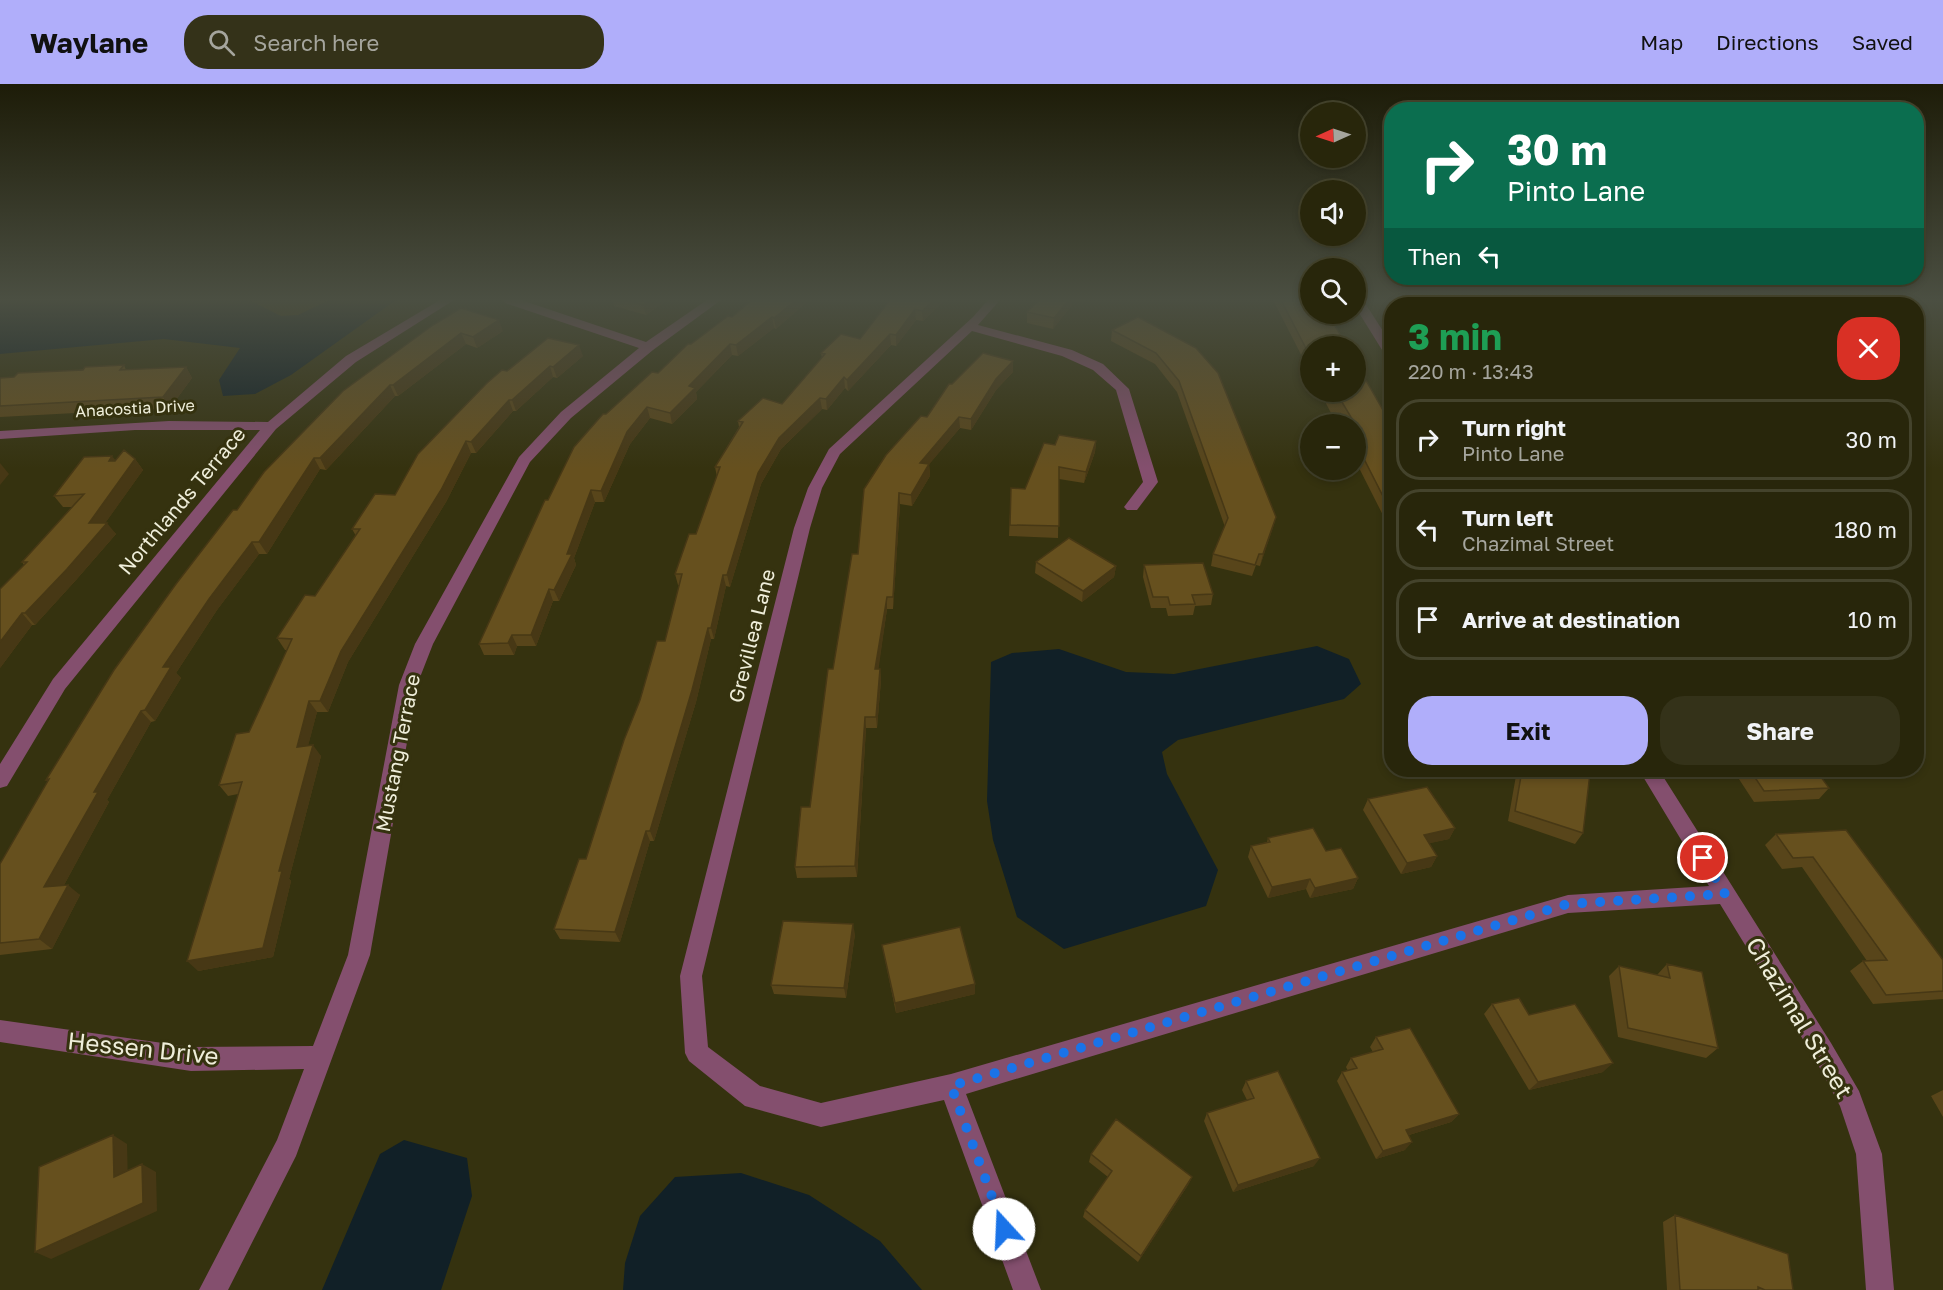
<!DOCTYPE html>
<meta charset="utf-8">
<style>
body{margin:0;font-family:"Golos Text",sans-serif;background:#343219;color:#f1f3f6;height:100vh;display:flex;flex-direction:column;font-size:22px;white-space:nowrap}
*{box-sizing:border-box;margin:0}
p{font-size:20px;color:#a5a59d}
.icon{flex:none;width:33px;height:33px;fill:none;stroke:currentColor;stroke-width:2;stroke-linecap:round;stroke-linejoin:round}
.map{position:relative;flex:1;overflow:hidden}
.sheet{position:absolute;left:1384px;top:213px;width:540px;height:480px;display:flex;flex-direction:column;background:#28260b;border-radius:24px;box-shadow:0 3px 9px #0003,0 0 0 2px #44432c}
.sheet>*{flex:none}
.hud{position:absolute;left:1384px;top:18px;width:540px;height:183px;border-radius:24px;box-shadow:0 3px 9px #0003,0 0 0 2px #44432c;background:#0b6e4f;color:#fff;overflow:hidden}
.needle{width:39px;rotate:267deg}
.tools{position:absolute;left:1300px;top:18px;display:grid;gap:12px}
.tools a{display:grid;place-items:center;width:66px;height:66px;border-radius:50%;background:#28260b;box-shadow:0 3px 9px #0003,0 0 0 2px #44432c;font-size:30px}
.pin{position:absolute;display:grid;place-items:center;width:51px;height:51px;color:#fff;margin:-26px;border:3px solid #fff;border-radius:50%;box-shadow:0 2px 6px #0007}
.me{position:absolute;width:66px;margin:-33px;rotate:340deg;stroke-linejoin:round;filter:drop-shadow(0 0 4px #0008)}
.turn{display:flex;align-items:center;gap:21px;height:126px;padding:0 24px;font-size:27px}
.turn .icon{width:78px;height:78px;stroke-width:2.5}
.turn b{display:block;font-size:42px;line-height:51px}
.then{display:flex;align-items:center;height:57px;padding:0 24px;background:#0003;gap:12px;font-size:22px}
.round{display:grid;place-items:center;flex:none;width:63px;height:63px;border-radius:24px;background:#343219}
.summary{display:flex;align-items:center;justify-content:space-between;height:102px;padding:0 24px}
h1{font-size:36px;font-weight:700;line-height:45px;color:#1e9e55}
.cta{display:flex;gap:12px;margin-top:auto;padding:12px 24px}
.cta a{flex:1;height:69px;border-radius:24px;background:#b0aefa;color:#111;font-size:24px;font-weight:700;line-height:69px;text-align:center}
.cta a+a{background:#343219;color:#f1f3f6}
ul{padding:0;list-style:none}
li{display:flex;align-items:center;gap:18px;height:81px;margin:0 12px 9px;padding:0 12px;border:3px solid #44432c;border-radius:24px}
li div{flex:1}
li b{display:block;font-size:22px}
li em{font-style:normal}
header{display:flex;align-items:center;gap:36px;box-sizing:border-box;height:84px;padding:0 30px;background:#b0aefa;color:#111}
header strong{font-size:28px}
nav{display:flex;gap:33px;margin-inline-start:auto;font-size:21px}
.search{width:420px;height:54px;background:#343219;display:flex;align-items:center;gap:15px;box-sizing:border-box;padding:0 21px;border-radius:24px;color:#a5a59d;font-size:22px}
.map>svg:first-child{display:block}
.water{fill:#112027}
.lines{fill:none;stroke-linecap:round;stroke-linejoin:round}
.street{fill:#844f6e;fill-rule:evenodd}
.wall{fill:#58451a}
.shaded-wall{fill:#473815}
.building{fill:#66501e;stroke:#473815;stroke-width:1.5}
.route{stroke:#1a73e8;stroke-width:10;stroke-dasharray:0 18}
.labels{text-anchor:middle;stroke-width:6;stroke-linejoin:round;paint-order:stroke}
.far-street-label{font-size:16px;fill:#efeeda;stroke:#35320f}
.street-label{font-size:20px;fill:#efeeda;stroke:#35320f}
.near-street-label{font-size:24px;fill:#efeeda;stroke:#35320f}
</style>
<header>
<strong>Waylane</strong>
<div class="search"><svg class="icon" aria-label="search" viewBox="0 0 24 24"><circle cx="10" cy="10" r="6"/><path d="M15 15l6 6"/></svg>Search here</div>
<nav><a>Map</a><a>Directions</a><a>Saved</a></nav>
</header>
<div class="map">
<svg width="1943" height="1206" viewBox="0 0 1943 1206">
<rect width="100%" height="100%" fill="#35320f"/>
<!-- water -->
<path class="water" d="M0 216H249L281 232 298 231 329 216H396L291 291 255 310 223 312 219 296 240 264 164 255 0 270Z
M1317 562 1349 575 1361 600 1344 615 1178 656 1162 668 1167 690 1218 786 1206 822 1064 865 1017 833 993 756 987 717 991 578 1012 569 1059 565 1126 588 1174 590Z
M404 1056 467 1074 472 1112 441 1206H322L380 1070Z
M741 1089 809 1111 880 1157 922 1206H623L625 1179 640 1132 675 1093Z"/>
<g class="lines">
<!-- street -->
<path class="street" d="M440 216H454L356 278 276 345 65 605 7 702 0 704V680L53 595 260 346H135L0 355V347L169 337 268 338 346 272Z
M503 216H521L646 258 707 216H721L653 266 571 334 530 378 433 560 417 601 370 871 296 1072 228 1206H199L277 1056 304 985 191 987 0 958V936L191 963 313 962 348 871 399 601 415 560 519 373 561 328 639 264 505 219Z
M988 216H1000L978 241 1072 266 1103 280 1129 305 1158 398 1137 426H1127L1124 423 1143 398 1116 306 1093 286 1062 272 972 247 840 370 822 404 810 444 702 892 708 963 760 1002 821 1019 951 990 1568 811 1709 802 1639 686H1659L1831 959 1859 1007 1882 1070 1894 1206H1866L1856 1070 1840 1022 1815 975 1720 820 1568 829 966 1010 1041 1206H1013L944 1016 821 1043 745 1022 689 977 685 969 680 892 794 444 808 404 829 365 973 233Z
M1356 216H1363L1392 261V275L1387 274 1356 224Z"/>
</g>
<!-- wall -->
<path class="wall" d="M612 216H667L646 231 614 222Z
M752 216H809L776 245 774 244 738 272 732 271 696 308 697 315 672 340 650 334 630 360 604 418H595L574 474 576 481 559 517H553L536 562H517L514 571H484L479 560 548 416 606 330 658 289 691 260 732 233Z
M890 216H945L923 237 916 236 896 262 891 261 848 307 845 304 827 326 822 325 781 365 761 400 730 503 726 502 714 555H711L696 618 654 757H650L620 858 560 855 554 845 586 775 665 557 679 501H678L675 490 696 450 717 393 715 383 739 343 738 337 782 320 822 274 821 269 860 255Z
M1039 216H1086L1083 219 1075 217 1053 245 1027 239V228Z
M1273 216H1311V290Z
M1399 216H1450L1453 220H1403Z
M1138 233 1276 433 1260 482 1256 481 1252 492 1211 482 1213 470 1225 443 1177 308 1155 280 1111 257 1112 246Z
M433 241 503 247 477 264 466 260 398 312H395L326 386 320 385 267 470H259L217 526 176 589 181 594 155 637 151 638 107 716 109 718 64 801 80 811 52 865 0 871V780L48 698 46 696 237 426Z
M583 272 557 294 553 293 516 327H513L476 369H471L446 418 348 578 328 628H317L308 661 321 672 289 795 291 797 273 873 198 887 238 710 228 712 219 701 249 648 287 566H285L277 554 315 512 356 452 352 445 395 411 507 287Z
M124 281 126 286 186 283 192 294 170 324 0 333V294L14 293Z
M1013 288 996 306 971 346 960 344 929 380 930 392 912 422 900 420 893 525H887L878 585H880L881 596 877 644H866L857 793 797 794 795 783 810 723 833 585 858 470 927 333 952 300Z
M1320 308H1356L1392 342V449L1356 378V369L1358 364 1356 360V340H1345L1339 329H1331Z
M1096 357 1095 368 1084 399 1059 395 1058 454 1009 452 1011 404 1025 405 1055 361Z
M135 375 143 386 105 439 116 450 76 496 35 541H32L0 584 24 481 22 478 72 423H63L54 412 115 376Z
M1036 478 1116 482 1114 493 1082 518 1035 489Z
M1144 481 1213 510 1211 521 1195 522 1193 531 1168 532 1166 524H1151L1143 493Z
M1517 686H1579L1583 749 1575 760 1508 737Z
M1713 686H1816L1829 704 1819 715 1754 718 1733 686Z
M1368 715 1455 744 1449 755 1429 759 1437 772 1431 783 1401 790 1363 726Z
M1846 746 1943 876V915L1873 920 1850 887 1863 877H1867L1802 783 1782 785 1765 761 1776 750Z
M1268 754 1326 767 1358 794 1353 805 1310 814 1306 805 1268 814 1248 773 1251 762 1267 758Z
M855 850 846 914 774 910 771 901Z
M882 861 975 910 896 929Z
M1667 880 1718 964 1706 974 1618 953 1609 892 1619 882 1657 891Z
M1492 920 1529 931 1603 988 1529 1006 1484 930Z
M1376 953 1459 1030 1451 1038 1409 1051 1405 1066 1376 1075 1337 997 1342 988 1348 987 1346 983 1351 974 1373 968 1370 963Z
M1246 997 1314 1082 1233 1108 1204 1037 1207 1029 1247 1016 1242 1006Z
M1943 1006V1033L1931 1012Z
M1091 1070 1192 1093 1188 1101 1138 1178 1083 1133 1085 1126 1108 1093 1089 1078Z
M1675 1131 1793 1206H1667L1663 1138Z"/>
<!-- shaded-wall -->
<path class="shaded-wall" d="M650 216H667L646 231 643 221Z
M796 216H809L776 245 774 234Z
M934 216H945L923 237 922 227Z
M1069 216H1075V217L1053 245 1054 234Z
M915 225 916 236 896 262V251Z
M772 233 774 244 738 272 736 261Z
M499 236 503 247 477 264 473 253Z
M461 249 466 260 398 312 393 301Z
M890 250 891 261 848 307 847 296Z
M730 260 732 271 696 308 697 315 672 340 670 329 689 302Z
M579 261 583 272 557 294 553 283Z
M1013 277V288L996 306 971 346V335L996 295Z
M550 282 553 293 516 327 512 316Z
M186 283 192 294 170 324 163 313Z
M844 293 845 304 827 326 826 315Z
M390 301 395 312 326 386 320 374Z
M820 314 822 325 781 365 761 400 730 503 727 491 758 389 779 354Z
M509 316 513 327 476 369 471 358Z
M647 323 650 334 630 360 604 418 601 407 627 348Z
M959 333 960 344 921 390 920 379Z
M466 357 471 369 446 418 348 578 328 628 320 617 341 567Z
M1096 357 1095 368 1084 399 1086 388Z
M112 372 121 383 109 377Z
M314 374 320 385 267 470 259 458Z
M135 375 143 386 99 448 107 439 116 450 76 496 35 541 25 529Z
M0 379 9 390 0 401Z
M929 380 930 392 912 422 911 411Z
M591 406 595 418 574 474 576 481 559 517 554 506Z
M899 409 900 420 893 525V513Z
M1276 433 1273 444 1260 482 1263 470Z
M252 458 259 470 217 526 176 589 181 594 155 637 145 626 163 583 209 515Z
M1116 482 1114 493 1082 518 1083 507Z
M723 491 726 502 714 555 711 544Z
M549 505 553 517 536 562 531 551Z
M887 513V525L877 596 875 585Z
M22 529 32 541 0 584V558Z
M708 544 711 555 696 618 654 757 650 747Z
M512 551 517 562 514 571 508 559Z
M880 585 881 596 877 644 876 633Z
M309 617 317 628 305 674 297 663Z
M141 627 151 638 107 716 109 718 57 814 44 803 94 708Z
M865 633 866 644 857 793 855 782Z
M313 661 321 672 289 795 291 797 273 873 198 887 187 877 279 787Z
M1455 744 1449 755 1418 762 1424 751Z
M646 747 650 757 620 858 615 848Z
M1437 772 1431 783 1401 790 1407 779Z
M1358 794 1353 805 1310 814 1315 804Z
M1310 795 1306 805 1268 814 1272 803Z
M68 801 80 811 52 865 39 855Z
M853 840 855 850 846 914 844 904Z
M975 900V910L896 929 895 919Z
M1613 979 1603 988 1529 1006 1538 998Z
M1459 1030 1451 1038 1399 1054 1406 1046Z
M113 1051 127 1060 128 1100 114 1093Z
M1412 1058 1405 1066 1376 1075 1383 1067Z
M1320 1074 1314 1082 1233 1108 1238 1101Z
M142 1080 156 1088 157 1127 51 1175 35 1168Z
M1192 1093 1188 1101 1138 1178 1141 1172Z"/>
<!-- building -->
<path class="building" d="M626 216H650L643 221Z
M752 216H796L774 234 772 233 736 261 730 260 689 302 695 304 670 329 647 323 627 348 601 407 591 406 567 470H572L554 506 549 505 531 551H512L508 559 479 560 545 416H548L574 363 603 330H606L652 288 658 289 688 260H691L728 232 732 233Z
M890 216H934L922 227 915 225 896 251 890 250 847 296 844 293 826 315 820 314 779 354 758 389 727 491H723L711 544H708L692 606 650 747H646L615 848 554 845 579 775H586L624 656 640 616 657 557H665L682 490H675L689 450H696L720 383H715L743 338 738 337 763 314 782 320 825 270 821 269 841 250 860 255Z
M1039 216H1069L1054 234 1027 228Z
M1281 216H1311V230H1328L1347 262H1311V274Z
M1410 216H1450L1453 220H1413Z
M461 224 499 236 473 253 461 249 393 301H390L320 374H314L259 458H252L209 515 163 583H171L145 626 141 627 94 708H98L44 803 68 801 39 855 0 859V780L49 695 46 696 114 586 176 500 233 426H237L264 388 343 307 433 241Z
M1138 233 1196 264 1218 289 1276 433 1263 470H1259L1255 481 1213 470 1228 434 1179 297 1156 269 1112 246Z
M548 254 579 261 553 283 550 282 512 316H509L471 358 466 357 441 406 341 567 320 617H309L297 663 313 661 279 787H282L263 864 187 877 242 698 219 701 236 650 249 648 292 555 277 554 305 511 315 512 360 445H352L375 410 395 411 418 370 487 299 502 286 507 287Z
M983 269 1013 277 996 295 971 335 959 333 920 379 929 380 911 411 899 409 893 513H887L875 585H880L876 633H865L855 782 795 783 801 723H810L828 585H833L852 470H858L864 405 886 371 921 332 927 333 949 300H952Z
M1356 279 1392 342V430L1358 363H1367L1356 342V340H1355L1342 318H1334L1328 308H1356Z
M124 281 120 286 186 283 163 313 0 322V294L14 293 18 289 83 286 85 283Z
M1059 351 1096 357 1086 388 1059 383V442L1010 441 1011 404 1025 405 1044 359 1055 361Z
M124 366 135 375 89 439H107L67 485 25 529H22L0 558V505L27 478H22L84 410 54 412 84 373 112 372 109 377H115Z
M1069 454 1116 482 1083 507 1036 478Z
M1203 479 1213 510 1192 511 1195 520 1170 521 1168 513H1153L1144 481Z
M1522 686H1579L1590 689 1583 749 1515 727Z
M1750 686H1816L1829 704 1764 707Z
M1427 703 1455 744 1424 751 1437 772 1407 779 1368 715Z
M1313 744 1326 767 1341 764 1358 794 1315 804 1310 795 1272 803 1251 762 1270 758 1268 754Z
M1846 746 1943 876V907L1886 911 1863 877 1887 876 1813 773 1793 774 1776 750Z
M783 837 853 840 844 904 771 901Z
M960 843 975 900 895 919 882 861Z
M1667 880 1702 888 1718 964 1628 944 1619 882 1670 894Z
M1519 914 1529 931 1575 920 1613 979 1538 998 1492 920Z
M1410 944 1459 1030 1406 1046 1412 1058 1383 1067 1342 988 1357 984 1351 974 1383 965 1376 953Z
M1278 987 1320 1074 1238 1101 1207 1029 1254 1014 1246 997Z
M1116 1035 1192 1093 1141 1172 1085 1126 1112 1087 1091 1070Z
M113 1051 114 1093 142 1080 143 1119 35 1168 39 1083Z
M1675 1131 1788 1170 1793 1206H1765L1758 1203V1206H1680Z"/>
<!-- sky -->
<linearGradient id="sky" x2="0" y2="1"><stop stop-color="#1d1c08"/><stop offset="0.56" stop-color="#4b4f42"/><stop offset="1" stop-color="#4b4f42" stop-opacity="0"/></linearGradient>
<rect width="1943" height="385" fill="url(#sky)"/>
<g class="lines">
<!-- route -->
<path class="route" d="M1004 1145 951 1002 1568 820 1725 810 1703 774"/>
</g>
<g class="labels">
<!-- far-street labels -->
<g class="far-street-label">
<text transform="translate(135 324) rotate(-3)" y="6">Anacostia Drive</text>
</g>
<!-- street labels -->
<g class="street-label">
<text transform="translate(182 417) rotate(-50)" y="7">Northlands Terrace</text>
<text transform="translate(752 552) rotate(-76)" y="7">Grevillea Lane</text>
<text transform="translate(398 669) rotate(-79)" y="7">Mustang Terrace</text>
</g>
<!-- near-street labels -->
<g class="near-street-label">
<text transform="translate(1799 934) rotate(59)" y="8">Chazimal Street</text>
<text transform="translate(143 965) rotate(6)" y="8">Hessen Drive</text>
</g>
</g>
</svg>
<div class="tools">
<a><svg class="needle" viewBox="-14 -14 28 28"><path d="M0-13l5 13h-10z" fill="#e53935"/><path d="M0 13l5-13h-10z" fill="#a5a59d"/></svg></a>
<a><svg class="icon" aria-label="sound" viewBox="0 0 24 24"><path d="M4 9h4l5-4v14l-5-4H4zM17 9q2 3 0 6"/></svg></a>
<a><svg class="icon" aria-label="search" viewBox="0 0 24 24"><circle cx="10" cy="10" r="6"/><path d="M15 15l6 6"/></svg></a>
<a>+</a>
<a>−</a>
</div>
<div class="pin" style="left:1703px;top:774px;background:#d93025"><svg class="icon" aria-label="arrive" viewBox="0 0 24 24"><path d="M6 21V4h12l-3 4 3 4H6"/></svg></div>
<svg class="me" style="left:1004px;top:1145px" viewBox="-20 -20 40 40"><circle r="19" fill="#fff"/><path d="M0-13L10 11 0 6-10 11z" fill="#1a73e8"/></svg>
<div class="hud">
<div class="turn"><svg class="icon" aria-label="right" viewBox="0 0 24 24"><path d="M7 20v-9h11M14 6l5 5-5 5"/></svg><div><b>30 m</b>Pinto Lane</div></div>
<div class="then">Then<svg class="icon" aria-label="left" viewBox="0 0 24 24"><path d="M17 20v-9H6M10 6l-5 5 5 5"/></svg></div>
</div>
<section class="sheet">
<div class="summary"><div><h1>3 min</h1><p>220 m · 13:43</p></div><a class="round" style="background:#d93025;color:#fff"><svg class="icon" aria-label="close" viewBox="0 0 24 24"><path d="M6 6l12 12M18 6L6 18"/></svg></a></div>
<ul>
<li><svg class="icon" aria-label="right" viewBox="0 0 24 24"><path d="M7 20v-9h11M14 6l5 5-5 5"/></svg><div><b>Turn right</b><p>Pinto Lane</p></div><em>30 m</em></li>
<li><svg class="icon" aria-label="left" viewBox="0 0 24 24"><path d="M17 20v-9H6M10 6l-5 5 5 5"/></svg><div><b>Turn left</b><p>Chazimal Street</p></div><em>180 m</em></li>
<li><svg class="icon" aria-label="arrive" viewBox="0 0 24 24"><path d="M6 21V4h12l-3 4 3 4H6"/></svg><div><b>Arrive at destination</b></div><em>10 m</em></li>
</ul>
<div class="cta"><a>Exit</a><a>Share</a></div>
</section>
</div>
